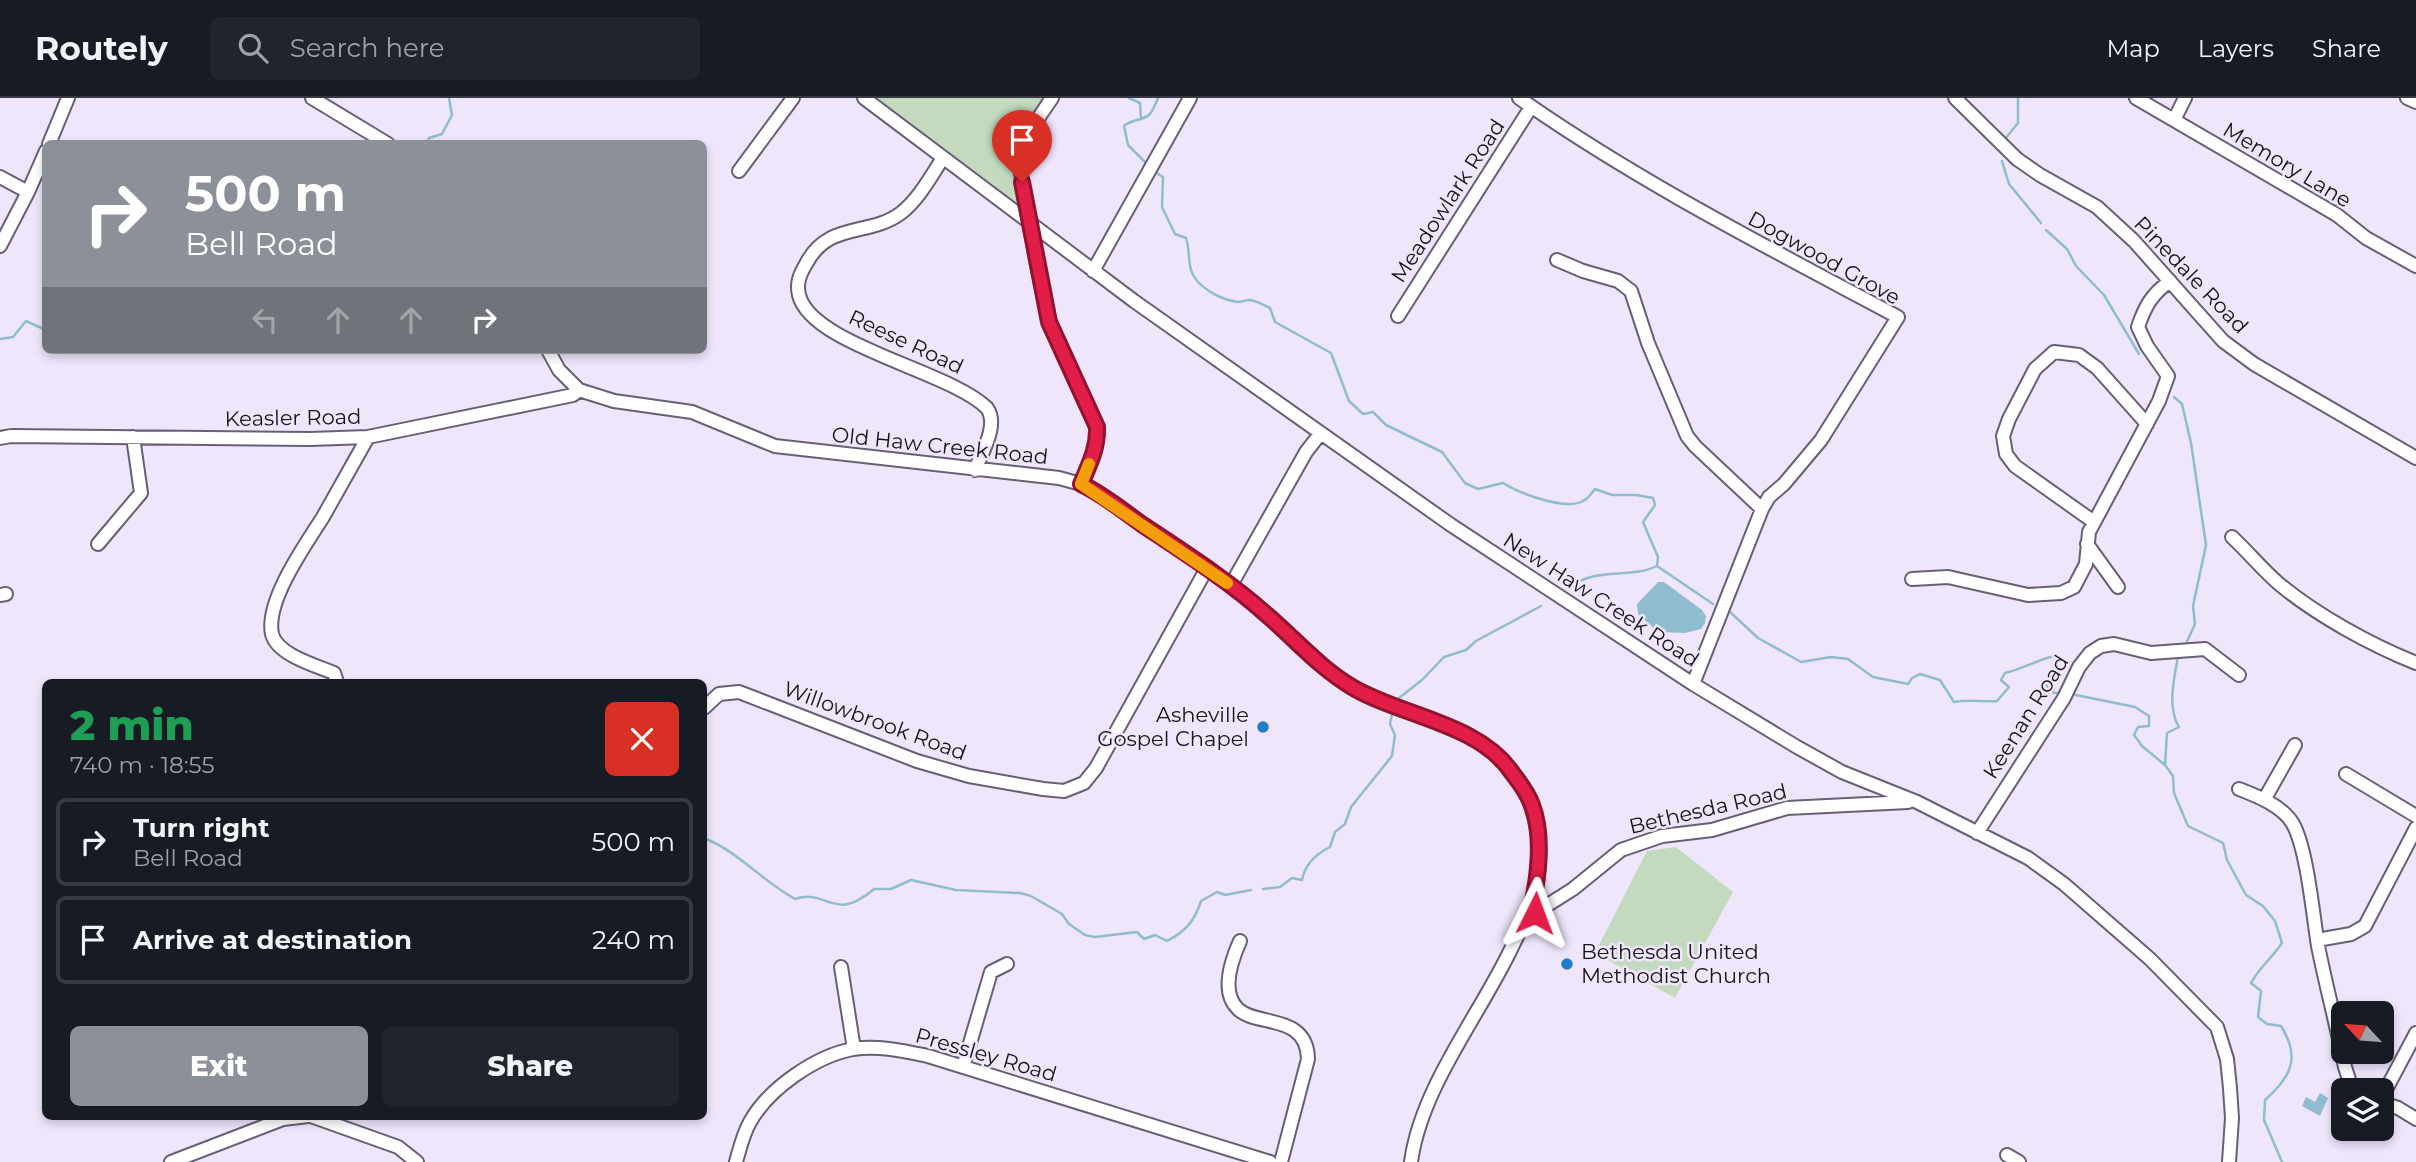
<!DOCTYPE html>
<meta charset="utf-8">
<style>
body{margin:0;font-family:Montserrat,sans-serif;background:#20242c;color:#f1f3f6;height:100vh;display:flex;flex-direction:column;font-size:26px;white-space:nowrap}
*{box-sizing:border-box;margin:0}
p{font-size:23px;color:#9ea1a6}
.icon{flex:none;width:38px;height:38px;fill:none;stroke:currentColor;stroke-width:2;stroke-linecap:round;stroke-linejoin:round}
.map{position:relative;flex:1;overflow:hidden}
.details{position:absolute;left:42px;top:581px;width:665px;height:441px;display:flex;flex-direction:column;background:#171b24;border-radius:10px;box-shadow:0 4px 10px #0003}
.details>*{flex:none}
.guide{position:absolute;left:42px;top:42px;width:665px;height:214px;border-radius:10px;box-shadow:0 4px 10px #0003;background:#8c9099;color:#fff;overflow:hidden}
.needle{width:46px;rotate:296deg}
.tools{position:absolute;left:2331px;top:903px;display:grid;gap:14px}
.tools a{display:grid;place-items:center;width:63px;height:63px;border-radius:10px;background:#171b24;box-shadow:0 4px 10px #0003;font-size:35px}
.pin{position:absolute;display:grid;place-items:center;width:60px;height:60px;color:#fff;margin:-72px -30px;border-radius:50% 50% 50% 0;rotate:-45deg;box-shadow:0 0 7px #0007}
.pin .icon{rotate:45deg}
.me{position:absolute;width:77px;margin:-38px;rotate:3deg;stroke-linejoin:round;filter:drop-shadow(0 0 5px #0008)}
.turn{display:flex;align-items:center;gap:24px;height:147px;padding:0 28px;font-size:32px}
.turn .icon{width:91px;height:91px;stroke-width:2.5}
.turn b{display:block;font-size:49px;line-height:60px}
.lanes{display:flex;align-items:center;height:66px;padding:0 28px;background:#0003;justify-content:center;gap:35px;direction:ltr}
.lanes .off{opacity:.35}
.round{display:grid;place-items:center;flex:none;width:74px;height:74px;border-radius:10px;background:#20242c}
.overview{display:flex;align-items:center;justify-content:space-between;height:119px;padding:0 28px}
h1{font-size:42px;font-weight:800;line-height:52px;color:#1e9e55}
.button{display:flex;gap:14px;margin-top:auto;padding:14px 28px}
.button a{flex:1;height:80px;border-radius:10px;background:#8c9099;color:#fff;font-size:28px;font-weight:800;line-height:80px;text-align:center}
.button a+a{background:#20242c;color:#f1f3f6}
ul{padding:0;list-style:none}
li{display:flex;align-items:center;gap:21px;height:88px;margin:0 14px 10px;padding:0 14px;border:4px solid #363941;border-radius:10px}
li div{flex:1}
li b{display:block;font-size:26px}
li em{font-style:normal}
header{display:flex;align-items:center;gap:42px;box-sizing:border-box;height:98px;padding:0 35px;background:#171b24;border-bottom:2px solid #363941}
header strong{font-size:33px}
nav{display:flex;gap:38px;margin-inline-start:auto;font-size:24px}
.search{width:490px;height:63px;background:#20242c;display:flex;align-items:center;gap:18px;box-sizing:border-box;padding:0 24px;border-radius:10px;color:#9ea1a6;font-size:26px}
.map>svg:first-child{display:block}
.green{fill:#c3dabe}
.water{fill:#90bccf}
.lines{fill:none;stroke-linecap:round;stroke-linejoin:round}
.stream{stroke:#90bccf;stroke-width:2.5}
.minor-casing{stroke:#685f76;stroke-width:16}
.minor{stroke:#fff;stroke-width:12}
.route-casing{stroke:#92132f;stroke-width:18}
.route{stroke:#e11d48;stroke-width:12}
.slow{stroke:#f59e0b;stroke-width:12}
.poi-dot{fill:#1f7dca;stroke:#efe6fc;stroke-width:2.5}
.labels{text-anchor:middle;stroke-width:5;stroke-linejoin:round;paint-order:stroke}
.street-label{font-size:21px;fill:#16131c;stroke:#efe6fc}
.poi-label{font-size:21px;fill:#16131c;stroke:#efe6fc;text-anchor:end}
</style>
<header>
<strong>Routely</strong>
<div class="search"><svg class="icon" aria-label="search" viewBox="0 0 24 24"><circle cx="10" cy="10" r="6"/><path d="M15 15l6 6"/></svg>Search here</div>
<nav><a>Map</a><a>Layers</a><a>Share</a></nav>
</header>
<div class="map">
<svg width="2416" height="1064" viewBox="0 0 2416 1064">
<rect width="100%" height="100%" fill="#efe6fc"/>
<!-- green -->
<path class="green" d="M873 0H1045C1017 44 1009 47 1020 100L1018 105 1014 106Z
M1676 749 1733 794 1675 900 1595 855 1647 753Z"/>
<!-- water -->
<path class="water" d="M1658 484H1664L1702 512 1706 518 1705 525 1701 531 1685 535 1658 534 1638 516 1637 506Z
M2320 995 2328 1000 2320 1018 2302 1008 2306 999 2315 1004Z"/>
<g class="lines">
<!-- stream -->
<path class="stream" d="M1129 0 1140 5 1141 21
M2005 41 2018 25V0
M426 46 429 40 442 36 452 17 449 0
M2002 63 2009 86 2041 125
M1148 67 1128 47 1124 28C1132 21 1143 23 1150 16 1153 12 1156 5 1158 0
M1155 74 1163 79 1162 109 1175 136 1186 140C1190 153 1188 161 1191 172 1196 189 1221 202 1238 204 1244 204 1244 202 1249 202 1256 202 1263 207 1270 210L1275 224 1331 255 1349 303 1363 316 1373 314 1386 327 1442 354 1465 385 1478 391 1503 385C1519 395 1565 413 1583 403 1588 401 1592 395 1595 391L1612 397H1637L1653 400 1655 407 1643 424 1658 459 1657 468
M2046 132 2067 151 2076 168 2104 197 2139 256
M0 241 13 239 26 223 46 232
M2174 299 2182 306 2191 345 2206 447 2193 508 2195 526 2185 548
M1657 468 1713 506
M1571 489C1594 469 1631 481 1657 468
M1730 514 1758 540 1801 564 1831 559 1848 561 1873 579 1908 586 1912 580 1920 576 1940 582 1954 604C1969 601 1982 604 1997 603L2009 589 2001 582 2005 575C2023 571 2037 562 2054 558L2058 568 2049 576 2045 586 2054 595H2061
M2071 596 2135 609 2149 618V628L2138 629 2134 637 2142 648 2165 667 2173 678 2174 695 2188 728 2223 745 2227 762 2246 797 2263 808 2275 823 2282 845C2272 860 2259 870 2251 885L2261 893 2258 919 2267 926 2281 928C2301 960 2291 979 2265 1002L2264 1022 2282 1064
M1399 600 1422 582 1444 559 1466 552 1476 543 1541 508
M2165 667 2167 635 2179 629C2167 610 2174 580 2178 559
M704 740C739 754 762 783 795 801 828 790 833 826 874 791H891L911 782 956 792 1020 795 1031 798 1062 816 1069 826 1085 837 1095 839 1137 834 1144 841 1155 837 1167 843C1186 833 1194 824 1201 803L1217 794 1225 797 1251 792
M1263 791 1280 789 1292 780 1302 782C1305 766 1316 756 1330 749L1335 734 1345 726 1351 709 1392 658 1395 637 1390 626 1392 616
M45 969H46"/>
<defs>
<path id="minor" d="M312 0 388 46
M864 0 1134 203 1451 427 1693 586 1797 649 1842 674 1917 704 2028 760 2064 786 2150 861 2217 929 2227 961 2230 990 2232 1020 2229 1064
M1052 0C1037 22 1021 42 1020 70L1036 162 1049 224 1097 329C1098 350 1089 367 1081 386
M1519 0C1639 84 1769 150 1898 219L1821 342 1784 386 1769 399 1762 411 1693 586
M1955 0 2017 61 2040 77 2097 109 2134 143 2223 243 2254 266 2416 360
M2136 0 2337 117 2366 140 2416 168
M2407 0 2416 4
M2174 22 2185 0
M49 46 68 0
M943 60C931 78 919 101 901 115 869 139 828 123 806 166 800 176 796 185 799 197 811 247 950 273 987 310 999 327 982 354 975 372
M739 73 793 0
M0 79 28 94
M0 148 28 94 46 53
M1557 162 1583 173 1618 183 1631 193 1648 245 1687 338 1695 348 1762 411
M1093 173 1190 0
M1398 218 1531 9
M548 252 559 272 579 292 614 303 692 314 775 348 1059 380 1081 386C1103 396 1123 413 1143 427 1186 456 1232 485 1271 520 1297 543 1321 571 1351 589 1402 619 1470 623 1510 671 1538 705 1543 748 1536 791 1532 812 1521 830 1512 849 1480 917 1421 989 1411 1064
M0 340 11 338 310 341 368 339 573 297 579 292
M2094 424 2015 368 2006 356 2003 338 2009 321 2035 271 2054 254 2079 257 2097 270 2147 326
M2232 439C2248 454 2262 471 2278 485 2316 517 2371 547 2416 565
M98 446 141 395 133 339
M2087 446 2118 489
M1912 481 1948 479 2028 497 2061 495 2074 489 2086 466 2089 434 2159 303 2168 278 2147 248 2138 229C2145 208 2152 196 2170 183
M1231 487 1306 354 1320 336
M0 497 6 496
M337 584 334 575C317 568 277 557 272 536 265 503 306 446 323 419 338 392 353 366 368 339
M704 610 719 596 739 594 917 663 969 678 1043 691 1064 693 1084 685 1096 670 1207 470
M2346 676 2416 718
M2239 691C2257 698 2283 708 2293 726 2307 751 2313 817 2318 848 2326 888 2337 929 2345 969L2351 988 2356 992
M2264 702 2295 647
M1977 735 2064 600 2079 569 2090 555 2101 548 2114 546 2151 555 2205 551 2239 577
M1530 812 1535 815 1573 791 1621 752 1662 738 1712 732 1787 710 1908 704
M2317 842 2351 836 2365 828 2416 730
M1240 843C1232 861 1220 894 1238 911 1256 929 1307 915 1308 961L1281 1064
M841 869 854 951
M963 969 991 874 1007 866
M2382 999 2416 935
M2382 1005 2398 1010 2416 1021
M311 1018 398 1049 417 1064
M2007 1057 2019 1064
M171 1064 283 1021 308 1018
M736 1064C740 1050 743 1036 750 1024 769 990 816 958 853 951 878 947 904 953 928 958L1270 1064"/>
</defs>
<!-- minor casing -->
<use href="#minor" class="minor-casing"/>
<!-- minor -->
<use href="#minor" class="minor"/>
</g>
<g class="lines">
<defs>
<path id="route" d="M1022 84 1049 224 1097 329C1098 350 1089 367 1081 386 1103 396 1123 413 1143 427 1185 455 1229 483 1267 517 1295 541 1320 570 1352 589 1400 618 1480 625 1513 676 1520 685 1528 696 1532 707 1544 738 1538 782 1531 812L1535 815"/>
</defs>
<!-- route casing -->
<use href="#route" class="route-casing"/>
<!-- route -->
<use href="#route" class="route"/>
<!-- slow -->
<path class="slow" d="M1089 366 1081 386 1227 485"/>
</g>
<!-- markers -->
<g class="poi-dot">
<circle cx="1263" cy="629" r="7"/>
<circle cx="1567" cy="866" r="7"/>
</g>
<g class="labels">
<!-- street labels -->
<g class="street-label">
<text transform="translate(2287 67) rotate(31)" y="7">Memory Lane</text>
<text transform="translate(1448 103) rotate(-57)" y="7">Meadowlark Road</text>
<text transform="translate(1824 160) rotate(29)" y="7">Dogwood Grove</text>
<text transform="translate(2191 177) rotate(46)" y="7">Pinedale Road</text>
<text transform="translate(906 244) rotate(25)" y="7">Reese Road</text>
<text transform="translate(293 320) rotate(-1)" y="7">Keasler Road</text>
<text transform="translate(940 348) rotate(6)" y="7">Old Haw Creek Road</text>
<text transform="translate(1601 502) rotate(33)" y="7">New Haw Creek Road</text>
<text transform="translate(2026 619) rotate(-58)" y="7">Keenan Road</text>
<text transform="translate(875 623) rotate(20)" y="7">Willowbrook Road</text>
<text transform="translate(1708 711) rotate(-13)" y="7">Bethesda Road</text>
<text transform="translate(986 957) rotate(16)" y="7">Pressley Road</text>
</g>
<!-- poi labels -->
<g class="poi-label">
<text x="1249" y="624">Asheville<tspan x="1249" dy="24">Gospel Chapel</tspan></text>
<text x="1581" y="861" text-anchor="start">Bethesda United<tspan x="1581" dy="24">Methodist Church</tspan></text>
</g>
</g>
</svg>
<div class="tools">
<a><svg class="needle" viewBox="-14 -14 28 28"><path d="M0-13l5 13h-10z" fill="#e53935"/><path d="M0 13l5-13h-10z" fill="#9ea1a6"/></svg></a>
<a><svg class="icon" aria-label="layers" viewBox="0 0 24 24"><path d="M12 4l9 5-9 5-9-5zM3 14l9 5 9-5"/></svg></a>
</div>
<div class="pin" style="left:1022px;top:84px;background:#d93025"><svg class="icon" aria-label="arrive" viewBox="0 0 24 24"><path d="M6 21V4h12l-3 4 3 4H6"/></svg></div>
<svg class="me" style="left:1535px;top:815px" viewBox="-20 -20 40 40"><path d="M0-17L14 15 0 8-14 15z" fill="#e11d48" stroke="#fff" stroke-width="4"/></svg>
<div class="guide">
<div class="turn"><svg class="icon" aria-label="right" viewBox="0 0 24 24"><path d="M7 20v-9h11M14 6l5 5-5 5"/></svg><div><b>500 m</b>Bell Road</div></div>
<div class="lanes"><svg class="icon off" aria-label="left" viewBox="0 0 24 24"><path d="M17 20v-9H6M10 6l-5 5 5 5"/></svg><svg class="icon off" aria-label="ahead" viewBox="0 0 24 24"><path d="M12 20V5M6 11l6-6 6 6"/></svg><svg class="icon off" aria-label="ahead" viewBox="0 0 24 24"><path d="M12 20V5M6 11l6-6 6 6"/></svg><svg class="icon" aria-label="right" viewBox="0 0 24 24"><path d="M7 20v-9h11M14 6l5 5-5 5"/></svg></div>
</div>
<section class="details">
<div class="overview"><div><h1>2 min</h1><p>740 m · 18:55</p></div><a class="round" style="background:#d93025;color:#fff"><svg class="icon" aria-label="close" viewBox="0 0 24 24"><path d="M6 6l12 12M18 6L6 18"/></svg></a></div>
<ul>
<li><svg class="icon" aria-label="right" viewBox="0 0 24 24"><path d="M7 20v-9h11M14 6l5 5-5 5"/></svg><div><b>Turn right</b><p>Bell Road</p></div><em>500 m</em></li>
<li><svg class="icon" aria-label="arrive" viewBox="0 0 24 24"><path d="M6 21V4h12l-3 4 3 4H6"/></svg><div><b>Arrive at destination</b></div><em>240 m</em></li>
</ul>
<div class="button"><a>Exit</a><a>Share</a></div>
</section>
</div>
